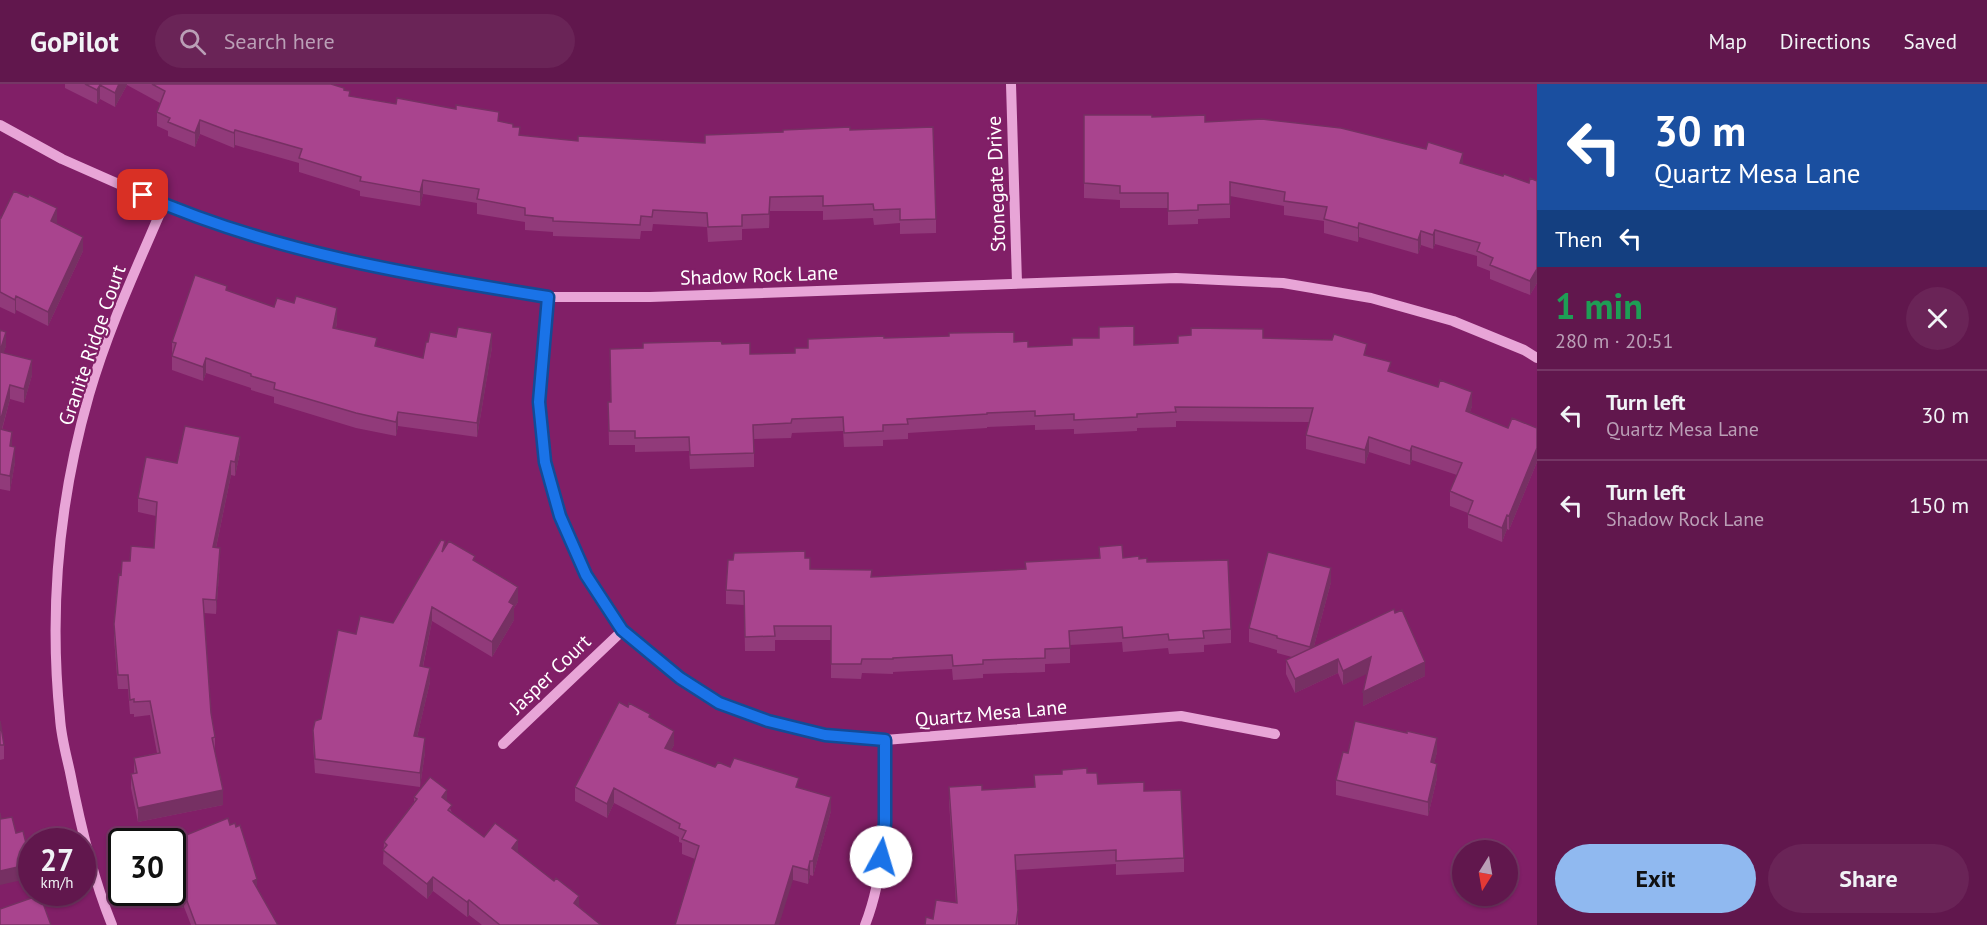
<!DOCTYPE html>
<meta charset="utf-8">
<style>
body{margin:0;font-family:"PT Sans",sans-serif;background:#6a2457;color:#f1f3f6;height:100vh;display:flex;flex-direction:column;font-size:22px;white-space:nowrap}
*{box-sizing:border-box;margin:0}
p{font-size:20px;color:#ba9fb6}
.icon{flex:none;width:33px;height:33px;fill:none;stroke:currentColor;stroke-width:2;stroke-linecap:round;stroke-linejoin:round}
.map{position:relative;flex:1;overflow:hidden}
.panel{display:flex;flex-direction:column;background:#61174d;width:450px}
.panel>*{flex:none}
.top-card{background:#1a4fa0;color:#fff;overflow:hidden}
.needle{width:39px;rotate:191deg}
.buttons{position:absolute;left:1452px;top:756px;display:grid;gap:12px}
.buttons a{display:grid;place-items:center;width:66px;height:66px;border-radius:50%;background:#61174d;box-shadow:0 2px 4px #0004,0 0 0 2px #753665;font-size:30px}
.speed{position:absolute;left:18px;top:744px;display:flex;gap:12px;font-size:30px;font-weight:700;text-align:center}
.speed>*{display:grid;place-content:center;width:78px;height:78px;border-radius:50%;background:#61174d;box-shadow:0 2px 4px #0004,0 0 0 2px #753665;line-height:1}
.speed small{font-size:15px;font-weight:400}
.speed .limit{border:3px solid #111;border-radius:9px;background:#fff;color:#111}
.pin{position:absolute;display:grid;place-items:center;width:51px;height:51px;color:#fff;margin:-26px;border-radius:12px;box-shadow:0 3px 9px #0006}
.me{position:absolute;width:66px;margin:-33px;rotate:6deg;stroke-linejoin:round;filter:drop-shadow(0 0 4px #0008)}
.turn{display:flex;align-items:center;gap:21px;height:126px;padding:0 18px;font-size:27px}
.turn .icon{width:78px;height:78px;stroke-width:2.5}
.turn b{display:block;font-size:42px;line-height:51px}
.then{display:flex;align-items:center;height:57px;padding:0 18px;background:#0003;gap:12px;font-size:22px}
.round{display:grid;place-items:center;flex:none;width:63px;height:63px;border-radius:32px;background:#6a2457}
.head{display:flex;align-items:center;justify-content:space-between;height:102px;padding:0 18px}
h1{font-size:36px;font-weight:700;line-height:45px;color:#1e9e55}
.button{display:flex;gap:12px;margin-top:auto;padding:12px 18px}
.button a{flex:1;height:69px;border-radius:36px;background:#90b9f0;color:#111;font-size:24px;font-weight:700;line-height:69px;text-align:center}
.button a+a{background:#6a2457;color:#f1f3f6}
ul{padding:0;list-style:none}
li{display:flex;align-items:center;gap:18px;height:90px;padding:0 18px;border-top:2px solid #753665}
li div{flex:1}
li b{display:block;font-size:22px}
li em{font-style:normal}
header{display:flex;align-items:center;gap:36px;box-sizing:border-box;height:84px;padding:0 30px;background:#61174d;border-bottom:2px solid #753665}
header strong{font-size:28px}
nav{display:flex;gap:33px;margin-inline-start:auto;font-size:21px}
.search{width:420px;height:54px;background:#6a2457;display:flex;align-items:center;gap:15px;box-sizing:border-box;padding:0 21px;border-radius:33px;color:#ba9fb6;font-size:22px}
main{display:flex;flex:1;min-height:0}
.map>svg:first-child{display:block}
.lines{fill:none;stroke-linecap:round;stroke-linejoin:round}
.minor{stroke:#e8a5d7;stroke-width:10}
.wall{fill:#913a7a}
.shaded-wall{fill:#763063}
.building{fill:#a9448e;stroke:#763063;stroke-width:1.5}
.route-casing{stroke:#114b97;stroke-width:15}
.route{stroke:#1a73e8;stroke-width:10}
.labels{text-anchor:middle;stroke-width:4.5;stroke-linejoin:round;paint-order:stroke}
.street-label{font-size:20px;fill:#fff;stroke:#811f67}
</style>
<header>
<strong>GoPilot</strong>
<div class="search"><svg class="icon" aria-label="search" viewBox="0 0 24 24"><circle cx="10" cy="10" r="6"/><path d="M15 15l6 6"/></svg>Search here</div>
<nav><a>Map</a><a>Directions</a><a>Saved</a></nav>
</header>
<main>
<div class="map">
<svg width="1537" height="841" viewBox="0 0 1537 841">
<rect width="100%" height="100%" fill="#811f67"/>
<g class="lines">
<!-- minor -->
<path class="minor" d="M1011 0 1017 199
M0 41 62 75 164 120 260 154 355 179 548 213H650L1176 194 1283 199 1371 214 1453 237 1524 266 1537 274
M548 213 539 318 545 379 560 432 586 491 623 546 680 594 719 619 768 637 825 651 885 656 1181 632 1275 650
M503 660 623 546
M112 841C92 792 80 740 70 688 66 670 61 652 60 634 49 526 59 416 89 311 108 245 137 183 164 120
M865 841C888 783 885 718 885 656"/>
</g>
<!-- wall -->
<path class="wall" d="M65 0H331L344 6 350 12 499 37 513 43 520 51 578 57 705 59 850 46 936 135V149L900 150V139L874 141 873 134 823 136V127H770L769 144 742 145V156L708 158 707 143 653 140 652 147H641L640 155 553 152V148L525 146V138L477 130V119L423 110 420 122 360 112V107L299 88V79L235 61 234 64 200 50 195 63 168 52V47L157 42V28L160 19 127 1 115 23 100 15 97 20 65 4Z
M1084 31 1152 33 1205 38 1463 80 1529 99 1537 97V199L1530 211 1490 195V187L1477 182V172L1435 160 1433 165 1421 161 1418 170 1359 153 1358 158 1324 149V137L1284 131V122L1230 112V134L1198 135V140L1168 141V124H1120V116L1084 114Z
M0 133 57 139 56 140 83 167 48 242 16 226 15 230 0 223Z
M227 206 274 223 337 238 336 244 377 262 423 274 492 263 477 353 398 342 396 352 356 344 274 319V313L251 306V304L206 289 203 297 172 286V258Z
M0 246 6 262 3 269 32 291 24 319 10 315 2 346 12 363 15 378 10 407 0 405Z
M884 254 1014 258 1028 263 1178 259 1263 254 1367 271 1391 288 1472 322 1470 328 1508 344H1537V378L1509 446 1507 445 1502 458 1468 444V429L1450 422V407L1457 391 1412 376 1410 381 1369 368 1365 380 1306 365V351L1309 338 1176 337V343L1137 344V347L1074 350V345L1035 346V341L987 343V344L908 349V355L883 356V362L844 363 843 347 792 349 791 354 754 355V383L690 385 689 367 635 368V361H609L608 318H611L643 264 722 260 750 270 795 269 808 264Z
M240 368 235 392 231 391 216 464 220 478 216 530 204 529 211 629 215 653V667H214L223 721 138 738 131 704V690L134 689V674L157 669 150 631 134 633V630H130L128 605H118L114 554V540L121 491 130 477 154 464 156 432 138 428V414L177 379Z
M1099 463 1123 474 1139 475 1147 478 1231 545V559L1204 561V568L1169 570 1168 564 1123 568 1122 558 1070 561V579L1045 580V588L983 590V594L953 596 952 585 893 588V590L862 589 861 595 831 594V556H775V567H745L744 521 726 520V506L805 474 810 485 871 493 1025 485 1099 474Z
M445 465 475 478 518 518 514 524V536L492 573 432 537 423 583 430 598 417 653 425 668 420 703 315 689 313 660V646L321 635 356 550 393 539Z
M1331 498 1314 562 1425 592 1363 622 1367 589 1343 601 1338 589 1295 609 1286 590V576L1292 573 1277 569V566L1249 558V544Z
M650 634 674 661 671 666 715 683H730L799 704 831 727 813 792 810 791 808 800 793 796 695 775 682 770V759L679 758V753L614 719 607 734 575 717V703Z
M0 637 4 661V675L0 676Z
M1437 668 1434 679 1437 694 1428 732 1336 711V696L1348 669Z
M1087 689 1098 700 1144 707 1184 774V788L1116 791V780L1016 786 1018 826V841H925L956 819 949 718V703L982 706 1034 703V691Z
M414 713 447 717 452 729 484 753 518 769 579 824 601 841H482L469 831 467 833 433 807 427 815 383 780 384 758 414 718Z
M230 741 257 804 278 841H191L184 823 181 824 176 811 163 816 160 808H172V758Z"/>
<!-- shaded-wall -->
<path class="shaded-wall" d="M119 0H127V1L115 23V9Z
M100 1V15L97 20V6Z
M200 36V50L195 63V49Z
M235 46V61L234 64V49Z
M1463 69V83L1460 79Z
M423 96V110L420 122V108Z
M770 113V127L769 144V130Z
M57 124V139L51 152V137Z
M1359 139V153L1358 158V144Z
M1435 146V160L1433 165V151Z
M1421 147V161L1418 170V156Z
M83 153V167L48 242V228Z
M1537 185V199L1530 211V197Z
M16 212V226L15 230V216Z
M337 224V238L333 258V244Z
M6 248V262L0 281V267Z
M492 249V263L477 353V339Z
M206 274V289L203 297V283Z
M32 276V291L24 319V305Z
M10 301V315L0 352V338Z
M1472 308V322L1466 341V327Z
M398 328V342L396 352V338Z
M12 348V362L10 376V362Z
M240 353V368L235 392V378Z
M1369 353V368L1365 380V366Z
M1412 362V376L1410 381V367Z
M15 363V378L10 407V392Z
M1537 364V378L1509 446V432Z
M231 377V391L213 478V463Z
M1507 431V445L1502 458V444Z
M220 464V478L216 530V516Z
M1331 484V498L1310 577V563Z
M518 503V518L514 524V536L492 573V558L509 518Z
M432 523V537L420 596V582Z
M1371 573V588L1343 601V587Z
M1338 575V589L1295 609V595Z
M1425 578V592L1363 622V608Z
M430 584V598L414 666V652Z
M674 647V661L665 678V664Z
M425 654V668L420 703V689Z
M1437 654V668L1431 693V678Z
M1437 680V694L1428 732V718Z
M614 704V719L607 734V720Z
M223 706V721L138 738V724Z
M447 706V720L442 713Z
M831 713V727L813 792V777Z
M518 756V771L512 764Z
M810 777V791L808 800V786Z
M31 780V794L0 801V787Z
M793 782V796L779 841H775Z
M433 793V807L427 815V800Z
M257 795V809L253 797Z
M176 797V811L163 816V808H172V798Z
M184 809V823L181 824V810Z
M579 812V826L574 819Z
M469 816V831L467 833V818Z"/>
<!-- building -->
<path class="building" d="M85 0H119L115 9 100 1 97 6Z
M152 0H331L344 4V6L350 7 349 12 396 20 397 14 456 25V21L499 28 498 37 513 40V43H520L519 51 578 57V52L705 59V51L783 48V46L850 43V46L933 43 936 135 900 136V125L874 126 873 120 823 122V112L770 113 769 130 742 131V142L708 143 707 129 653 126 652 133 641 132 640 141 553 137V134L525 131V124L477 115 479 105 423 96 420 108 360 97 361 93 299 74 302 65 235 46 234 49 200 36 195 49 168 38 170 34 157 28 165 7Z
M1084 31H1152V33L1205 31V38L1262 35 1341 44 1426 65 1428 58 1463 69 1460 79 1503 92 1504 90 1529 99 1530 94 1537 97V185L1530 197 1490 181 1493 174 1477 167 1480 159 1435 146 1433 151 1421 147 1418 156 1359 139 1358 144 1324 135 1327 123 1284 117 1285 108 1230 98V120L1198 121V126L1168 127V109H1120V102L1084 99Z
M14 107 28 113 29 111 57 124 51 137 83 153 48 228 16 212 15 216 0 208V133L1 134Z
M195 191 227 202 226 206 274 223 277 214 294 219 296 212 337 224 333 244 377 254 375 262 423 274 426 258H428L430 248 456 253 458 243 492 249 477 339 398 328 396 338 356 329 274 305 275 299 251 292V290L206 274 203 283 172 272 176 259 172 258Z
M1134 242V261L1178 259V252L1191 251V244L1263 245V254L1332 256 1334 250 1367 260 1364 271 1391 278 1388 287 1438 303 1440 296 1472 308 1466 327 1508 344 1512 334 1537 344V364L1509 432 1507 431 1502 444 1468 430 1473 417 1450 407 1462 379 1412 362 1410 367 1369 353 1365 366 1306 351 1313 324 1175 323 1176 328 1137 330V333L1074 336V330L1035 332V327L987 329V330L907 335 908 340 883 341V347L844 349 843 333 792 335 791 339 753 341 754 369 690 371 689 353 635 354V347H609L608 318H611L610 265 643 264V259L721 257 722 260 750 259V270L795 269V264H808V255L884 252V254L949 252V249L1014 248V258L1028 257V263L1072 261V254H1099V243Z
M0 246 6 248 0 267Z
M0 268 32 276 24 305 10 301 0 338Z
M185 342 240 353 235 378 231 377 213 463 220 464 216 516 203 515 211 629 215 653 212 654 223 706 138 724 131 690 137 689 134 674 160 669 150 617 134 618V615L130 616 128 591H118L114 540 119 490 121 491 122 477H130L131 462 154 464 157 418 138 414 146 373 177 379Z
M0 345 12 348 10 362 15 363 10 392 0 390Z
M441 456 445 457 442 468 449 457 475 472 473 476 518 503 509 518 514 521 492 558 432 523 420 582 430 584 414 652 425 654 420 689 315 675 313 646 315 637 321 635 338 546 356 550 360 532 393 539Z
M1122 461 1123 474 1139 472V475L1147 474V478L1228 476 1231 545 1203 547 1204 554 1169 556 1168 550 1123 554 1122 543 1069 547 1070 564 1045 565V574L983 576V580L953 582 952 571 893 574V575H862L861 580H831V542H774L775 552 745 553 744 507 726 506 728 476H733L734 469 805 467V474H810V485L872 486 871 493 1026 485 1025 478 1100 474 1099 463Z
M1268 468 1331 484 1310 563 1277 554V552L1249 544Z
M1394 525 1395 529 1402 526 1425 578 1363 608 1371 573 1343 587 1338 575 1295 595 1286 576Z
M619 618 628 623 629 619 650 630 649 633 674 647 665 664 715 683 718 678 730 683 734 674 799 694 796 703 831 713 813 777H810L808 786 793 782 775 841H675L699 762 682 755 686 747 679 744 680 740 614 704 607 720 575 703Z
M0 637 4 661H0Z
M1355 637 1407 649V647L1437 654 1431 678 1437 680 1428 718 1336 696 1343 668 1348 669Z
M1087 684V689H1097L1098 700 1144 698V707L1181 706 1184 774 1116 777V766L1015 771 1018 826 1016 841H925L926 833 933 835 936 816 957 819 949 703 982 701V706L1035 703 1034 691 1062 690V686Z
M430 693 447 706 442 713 452 721 448 726 484 753 495 739 518 756 512 764 554 797 556 794 579 812 574 819 601 841H500L469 816 467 818 433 793 427 800 383 766 387 761 384 758 417 715 414 713Z
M0 729 1 735 12 733 16 749 23 747 31 780 0 787Z
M228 734 230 741 235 739 236 743 240 741 257 795 253 797 278 841H196L184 809 181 810 176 797 172 798V758H169Z
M40 811 51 841H0V825Z"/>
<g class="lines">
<defs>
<path id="route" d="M143 111C272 168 411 191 548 213L539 318 545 378 560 432 586 491 622 546 680 594 719 619 768 637 825 651 885 656V739L881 773"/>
</defs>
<!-- route casing -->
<use href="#route" class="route-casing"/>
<!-- route -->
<use href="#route" class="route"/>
</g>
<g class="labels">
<!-- street labels -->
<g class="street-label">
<text transform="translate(996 100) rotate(-92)" y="7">Stonegate Drive</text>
<text transform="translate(759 191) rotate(-2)" y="7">Shadow Rock Lane</text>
<text transform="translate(92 261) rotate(-71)" y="7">Granite Ridge Court</text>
<text transform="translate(550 590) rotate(-44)" y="7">Jasper Court</text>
<text transform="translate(991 629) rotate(-5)" y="7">Quartz Mesa Lane</text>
</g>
</g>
</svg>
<div class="buttons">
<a><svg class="needle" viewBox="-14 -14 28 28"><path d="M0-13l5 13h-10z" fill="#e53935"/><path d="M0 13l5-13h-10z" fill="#ba9fb6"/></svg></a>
</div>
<div class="speed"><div>27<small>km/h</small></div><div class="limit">30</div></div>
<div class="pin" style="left:143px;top:111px;background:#d93025"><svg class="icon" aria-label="arrive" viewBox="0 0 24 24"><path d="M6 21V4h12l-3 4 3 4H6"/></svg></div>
<svg class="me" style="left:881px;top:773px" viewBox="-20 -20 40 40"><circle r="19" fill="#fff"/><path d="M0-13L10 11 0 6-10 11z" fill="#1a73e8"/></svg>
</div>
<section class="panel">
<div class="top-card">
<div class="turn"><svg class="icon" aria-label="left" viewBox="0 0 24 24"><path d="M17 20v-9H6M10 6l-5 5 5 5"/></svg><div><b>30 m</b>Quartz Mesa Lane</div></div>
<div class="then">Then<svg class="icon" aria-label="left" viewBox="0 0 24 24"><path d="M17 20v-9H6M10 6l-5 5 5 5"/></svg></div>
</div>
<div class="head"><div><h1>1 min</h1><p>280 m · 20:51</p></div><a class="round"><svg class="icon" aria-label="close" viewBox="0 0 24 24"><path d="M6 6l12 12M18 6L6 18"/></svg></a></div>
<ul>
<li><svg class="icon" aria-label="left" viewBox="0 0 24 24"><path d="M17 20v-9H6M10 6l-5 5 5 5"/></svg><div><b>Turn left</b><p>Quartz Mesa Lane</p></div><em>30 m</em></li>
<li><svg class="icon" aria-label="left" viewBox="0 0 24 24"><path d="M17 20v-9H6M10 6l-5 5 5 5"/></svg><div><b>Turn left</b><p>Shadow Rock Lane</p></div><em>150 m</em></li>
</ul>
<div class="button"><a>Exit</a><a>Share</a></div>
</section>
</main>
